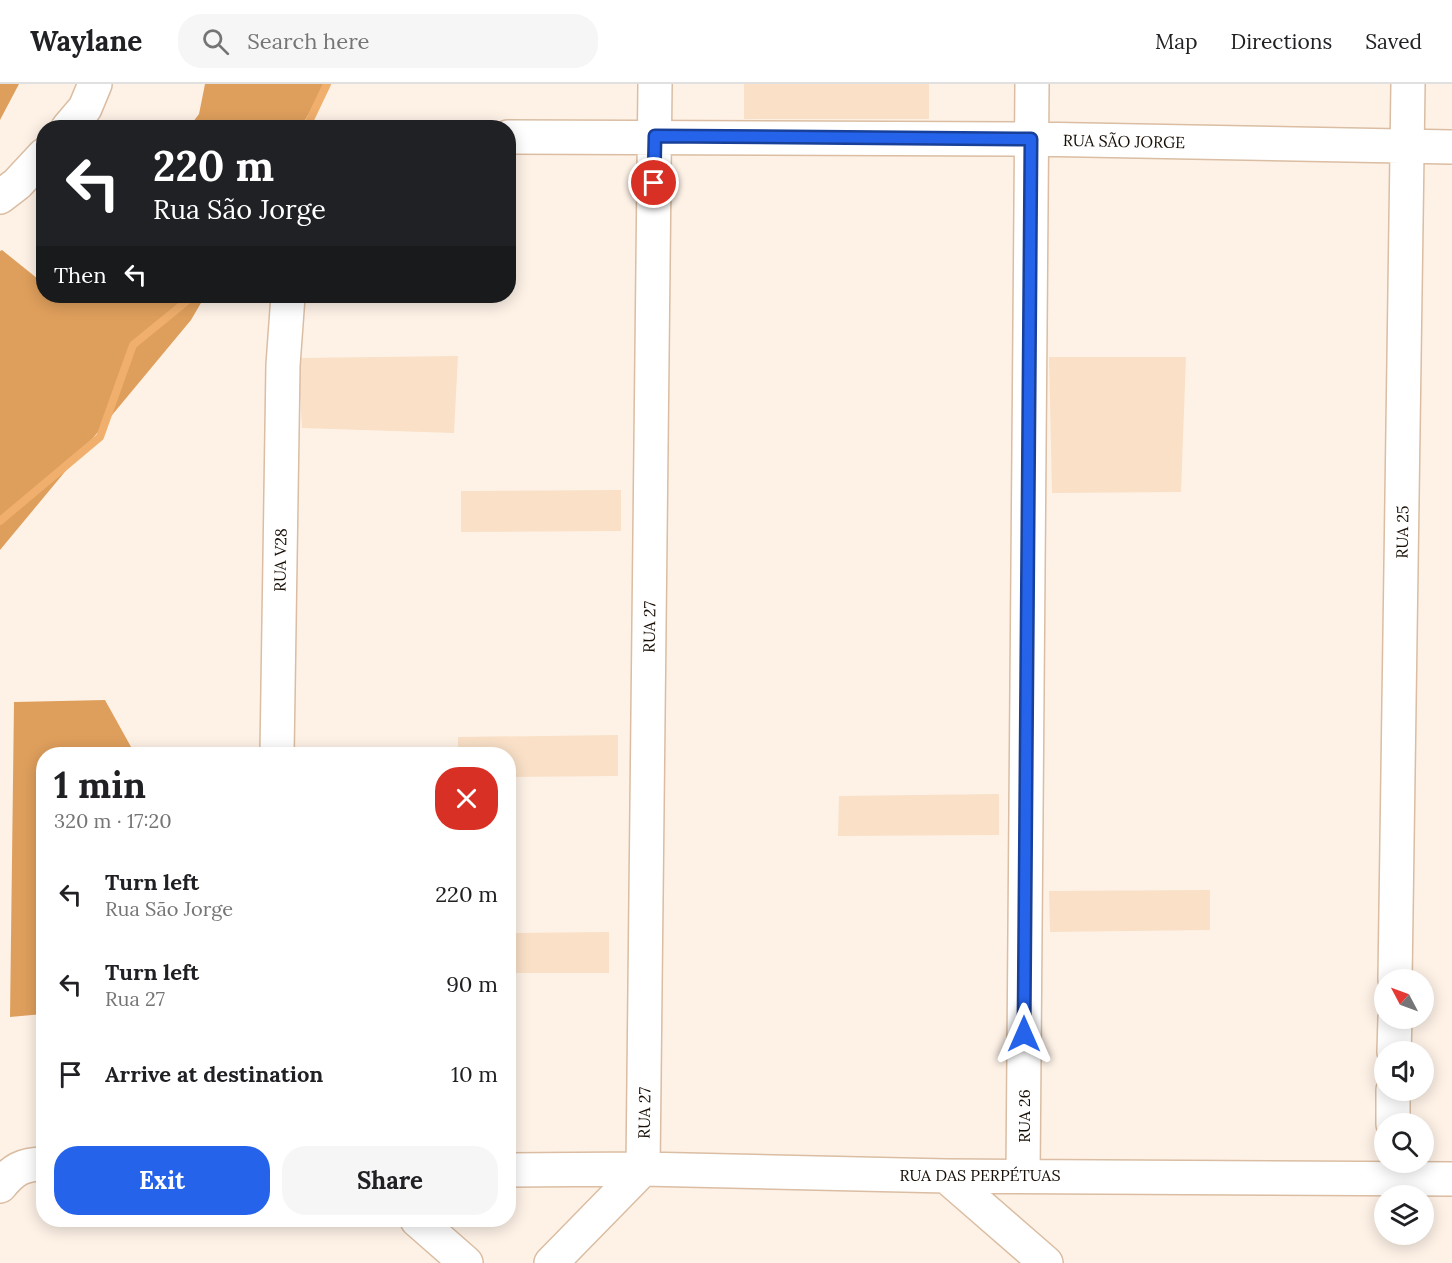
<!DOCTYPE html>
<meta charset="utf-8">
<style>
body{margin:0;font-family:Lora,serif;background:#f6f6f6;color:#202124;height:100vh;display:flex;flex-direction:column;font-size:22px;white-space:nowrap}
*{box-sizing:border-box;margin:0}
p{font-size:20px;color:#757577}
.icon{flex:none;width:33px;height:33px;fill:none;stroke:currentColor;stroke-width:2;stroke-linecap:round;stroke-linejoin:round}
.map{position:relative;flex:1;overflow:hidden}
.details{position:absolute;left:36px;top:663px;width:480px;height:480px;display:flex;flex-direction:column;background:#fff;border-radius:24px;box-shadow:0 3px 15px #0003}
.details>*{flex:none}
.guide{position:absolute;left:36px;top:36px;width:480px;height:183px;border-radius:24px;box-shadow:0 3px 15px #0003;background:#202124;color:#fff;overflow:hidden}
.needle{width:39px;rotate:311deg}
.tools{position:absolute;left:1374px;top:885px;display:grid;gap:12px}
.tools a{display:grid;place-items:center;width:60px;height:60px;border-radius:50%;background:#fff;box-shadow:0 3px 15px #0003;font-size:30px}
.pin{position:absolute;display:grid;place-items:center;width:51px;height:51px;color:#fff;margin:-26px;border:3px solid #fff;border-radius:50%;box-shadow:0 2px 6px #0007}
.me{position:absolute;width:66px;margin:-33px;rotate:0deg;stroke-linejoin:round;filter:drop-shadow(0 0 4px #0008)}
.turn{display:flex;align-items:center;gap:21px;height:126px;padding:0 18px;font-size:27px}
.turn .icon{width:78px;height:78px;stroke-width:2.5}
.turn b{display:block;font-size:42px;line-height:51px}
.then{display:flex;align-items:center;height:57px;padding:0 18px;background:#0003;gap:12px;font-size:22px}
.round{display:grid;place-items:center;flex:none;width:63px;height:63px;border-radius:24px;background:#f6f6f6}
.headline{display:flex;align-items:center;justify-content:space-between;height:102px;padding:0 18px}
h1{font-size:36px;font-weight:700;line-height:45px}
.button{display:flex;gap:12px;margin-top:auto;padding:12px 18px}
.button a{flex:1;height:69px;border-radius:24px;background:#2563eb;color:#fff;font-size:24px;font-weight:700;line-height:69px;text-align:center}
.button a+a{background:#f6f6f6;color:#202124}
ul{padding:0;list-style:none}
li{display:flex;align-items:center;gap:18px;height:90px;padding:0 18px}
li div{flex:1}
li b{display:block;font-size:22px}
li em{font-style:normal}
header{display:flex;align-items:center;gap:36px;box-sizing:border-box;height:84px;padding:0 30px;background:#fff;border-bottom:2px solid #e0e0e0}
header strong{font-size:28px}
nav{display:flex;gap:33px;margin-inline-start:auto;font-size:21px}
.search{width:420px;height:54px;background:#f6f6f6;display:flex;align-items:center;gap:15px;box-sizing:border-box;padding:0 21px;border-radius:24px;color:#757577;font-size:22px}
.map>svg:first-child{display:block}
.green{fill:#f9e0c7}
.forest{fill:#df9f5c}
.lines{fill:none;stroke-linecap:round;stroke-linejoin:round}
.stream{stroke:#f0af6c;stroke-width:8}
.minor-casing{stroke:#dabda2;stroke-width:36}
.minor{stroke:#fff;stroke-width:33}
.route-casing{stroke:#184099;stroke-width:15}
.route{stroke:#2563eb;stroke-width:10}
.labels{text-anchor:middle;stroke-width:6;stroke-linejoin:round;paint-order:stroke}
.street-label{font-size:16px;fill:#170e05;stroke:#fff}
</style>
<header>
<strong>Waylane</strong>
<div class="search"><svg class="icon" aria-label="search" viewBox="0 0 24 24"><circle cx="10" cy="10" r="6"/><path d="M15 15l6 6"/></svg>Search here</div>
<nav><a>Map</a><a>Directions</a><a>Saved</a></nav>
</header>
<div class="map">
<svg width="1452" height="1179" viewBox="0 0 1452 1179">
<rect width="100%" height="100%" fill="#fef2e7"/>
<!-- green -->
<path class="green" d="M744 0H929V35H744Z
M458 272 454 349 302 344 298 274Z
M1049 273H1186L1181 408 1052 409Z
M621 406V447L461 448V407Z
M618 651V692L509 693 508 670H458V653Z
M999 710V751L838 752 839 712Z
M1210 806V846L1050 848 1049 807Z
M609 848V889H509V849Z"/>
<!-- forest -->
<path class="forest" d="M0 0H19L0 36Z
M205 0H326L301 43H189L199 30Z
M2 166 43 199 44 212H59L64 215 67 212H205L191 236 0 466V167Z
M105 616 135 670H44L43 930 10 933 14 618Z"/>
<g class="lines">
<!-- stream -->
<path class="stream" d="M306 44 327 0
M0 437 100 353 133 261 193 212"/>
<defs>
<path id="minor" d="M68 44 85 24 95 0
M508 53 1031 55 1452 63
M0 113 17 100 44 71
M277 670 283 281 288 212
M1395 896 1408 0
M1394 968 1395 934
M1393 1040V1006
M508 1086 643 1085 946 1092 1452 1095
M1023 1091 1032 0
M946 1092 1046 1179
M0 1102C13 1086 22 1080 44 1080
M417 1136 466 1179
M551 1179 643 1085 655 0"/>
</defs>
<!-- minor casing -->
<use href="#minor" class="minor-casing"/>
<!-- minor -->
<use href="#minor" class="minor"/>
</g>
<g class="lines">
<defs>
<path id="route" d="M654 99 655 52 1031 55 1024 950"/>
</defs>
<!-- route casing -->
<use href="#route" class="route-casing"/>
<!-- route -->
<use href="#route" class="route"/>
</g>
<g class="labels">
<!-- street labels -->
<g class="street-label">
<text transform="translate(1124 57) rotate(1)" y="6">RUA SÃO JORGE</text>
<text transform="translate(1402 448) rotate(-89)" y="6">RUA 25</text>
<text transform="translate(280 476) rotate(-89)" y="6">RUA V28</text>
<text transform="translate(649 543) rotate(-89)" y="6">RUA 27</text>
<text transform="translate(644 1029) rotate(-89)" y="6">RUA 27</text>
<text transform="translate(1024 1032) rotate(-90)" y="6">RUA 26</text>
<text x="980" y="1097">RUA DAS PERPÉTUAS</text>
</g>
</g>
</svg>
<div class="tools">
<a><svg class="needle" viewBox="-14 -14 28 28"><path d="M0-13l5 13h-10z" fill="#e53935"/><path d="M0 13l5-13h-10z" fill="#757577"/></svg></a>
<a><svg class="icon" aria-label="sound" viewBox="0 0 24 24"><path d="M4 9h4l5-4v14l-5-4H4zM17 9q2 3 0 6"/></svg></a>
<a><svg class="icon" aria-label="search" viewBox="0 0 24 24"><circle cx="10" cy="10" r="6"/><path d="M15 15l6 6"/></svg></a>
<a><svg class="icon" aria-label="layers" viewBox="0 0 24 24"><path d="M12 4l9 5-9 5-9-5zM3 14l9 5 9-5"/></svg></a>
</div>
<div class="pin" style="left:654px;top:99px;background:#d93025"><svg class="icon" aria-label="arrive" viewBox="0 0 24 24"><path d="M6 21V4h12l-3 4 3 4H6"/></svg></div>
<svg class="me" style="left:1024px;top:950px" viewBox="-20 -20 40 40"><path d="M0-17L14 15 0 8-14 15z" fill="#2563eb" stroke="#fff" stroke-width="4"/></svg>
<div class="guide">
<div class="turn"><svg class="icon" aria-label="left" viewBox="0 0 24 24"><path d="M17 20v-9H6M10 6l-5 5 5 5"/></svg><div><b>220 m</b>Rua São Jorge</div></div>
<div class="then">Then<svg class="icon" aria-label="left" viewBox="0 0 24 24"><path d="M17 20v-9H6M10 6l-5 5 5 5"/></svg></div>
</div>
<section class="details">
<div class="headline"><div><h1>1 min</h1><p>320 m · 17:20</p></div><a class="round" style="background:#d93025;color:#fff"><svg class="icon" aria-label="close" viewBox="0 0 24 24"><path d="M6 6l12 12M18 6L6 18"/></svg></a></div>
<ul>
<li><svg class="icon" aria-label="left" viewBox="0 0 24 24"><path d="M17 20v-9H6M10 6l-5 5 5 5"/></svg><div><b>Turn left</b><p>Rua São Jorge</p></div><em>220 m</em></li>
<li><svg class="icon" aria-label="left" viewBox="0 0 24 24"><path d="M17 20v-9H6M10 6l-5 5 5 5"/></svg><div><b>Turn left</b><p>Rua 27</p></div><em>90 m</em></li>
<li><svg class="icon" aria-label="arrive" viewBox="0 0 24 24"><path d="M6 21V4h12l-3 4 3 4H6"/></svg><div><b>Arrive at destination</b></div><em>10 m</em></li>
</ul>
<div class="button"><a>Exit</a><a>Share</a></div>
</section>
</div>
